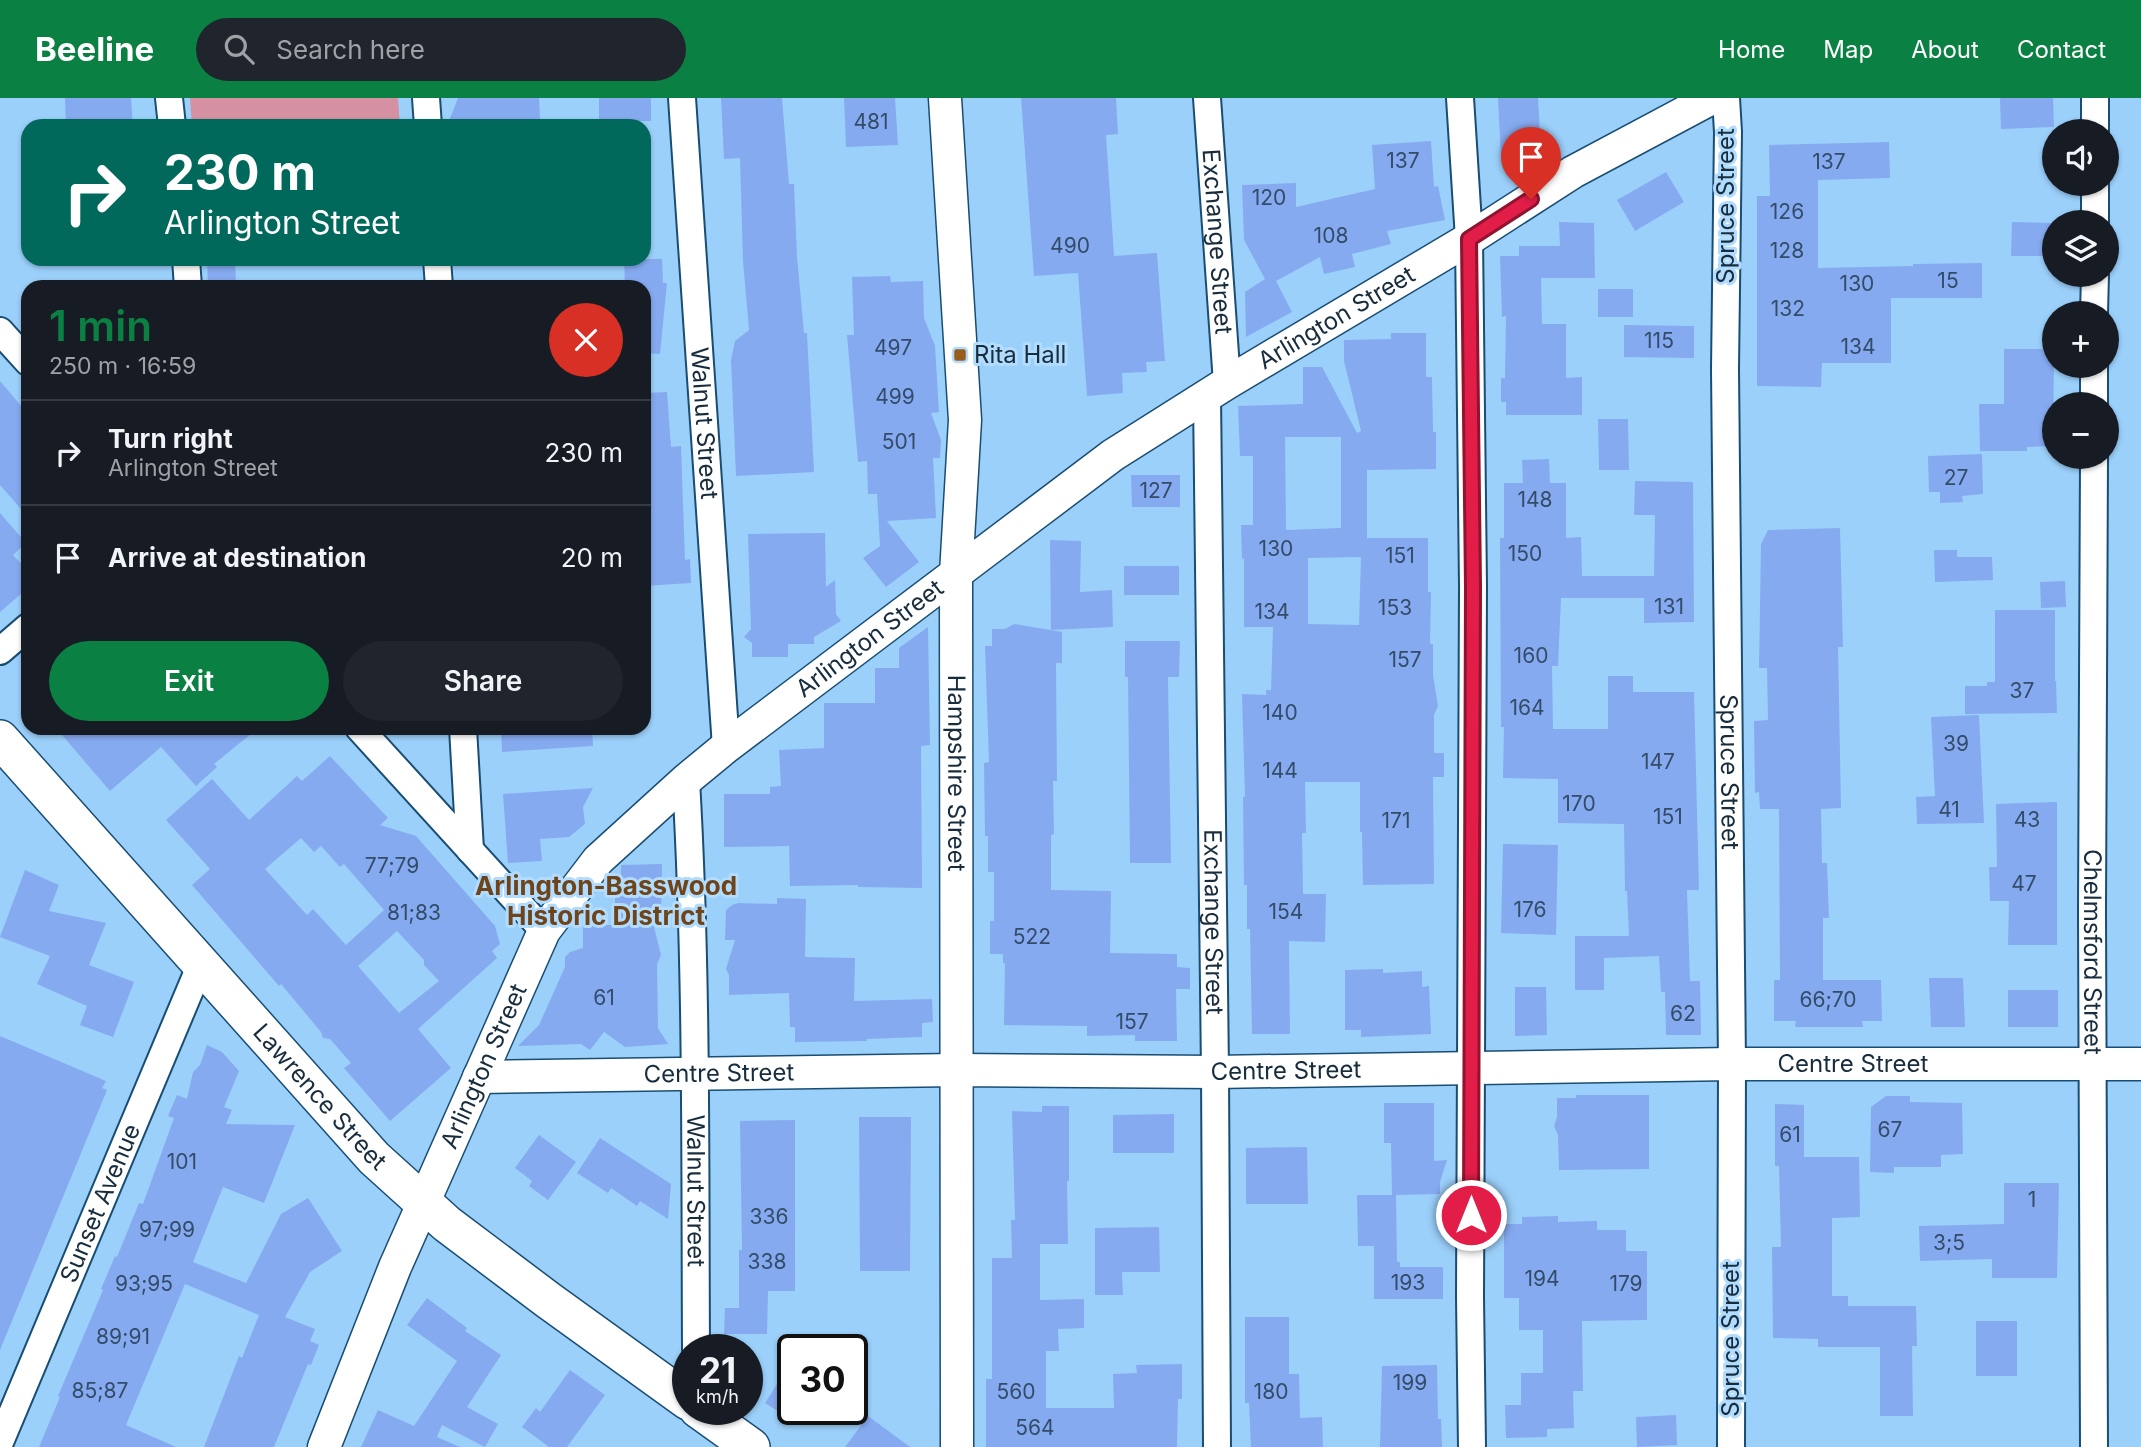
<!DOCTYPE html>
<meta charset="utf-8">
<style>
body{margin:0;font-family:Inter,sans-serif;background:#20242c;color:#f1f3f6;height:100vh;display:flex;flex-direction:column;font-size:26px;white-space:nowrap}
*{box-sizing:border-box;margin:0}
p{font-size:23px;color:#9ea1a6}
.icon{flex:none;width:38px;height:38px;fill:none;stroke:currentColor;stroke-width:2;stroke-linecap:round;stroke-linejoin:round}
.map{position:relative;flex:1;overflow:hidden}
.sheet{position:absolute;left:21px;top:182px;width:630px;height:455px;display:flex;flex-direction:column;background:#171b24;border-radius:21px;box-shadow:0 2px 5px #0004}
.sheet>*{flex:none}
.banner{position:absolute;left:21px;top:21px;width:630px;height:147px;border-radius:21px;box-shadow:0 2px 5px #0004;background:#00695c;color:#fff;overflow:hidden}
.tools{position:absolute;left:2042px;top:21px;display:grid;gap:14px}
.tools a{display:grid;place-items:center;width:77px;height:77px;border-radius:50%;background:#171b24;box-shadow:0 2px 5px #0004;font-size:35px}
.speed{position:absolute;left:672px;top:1236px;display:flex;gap:14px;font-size:35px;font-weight:700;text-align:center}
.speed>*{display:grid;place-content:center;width:91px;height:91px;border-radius:50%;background:#171b24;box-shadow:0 2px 5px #0004;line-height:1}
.speed small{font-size:18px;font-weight:400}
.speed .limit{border:4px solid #111;border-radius:10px;background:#fff;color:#111}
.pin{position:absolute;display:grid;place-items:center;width:60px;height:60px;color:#fff;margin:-72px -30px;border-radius:50% 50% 50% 0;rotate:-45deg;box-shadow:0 0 7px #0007}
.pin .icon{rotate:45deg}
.me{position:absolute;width:77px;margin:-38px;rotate:0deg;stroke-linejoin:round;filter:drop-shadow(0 0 5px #0008)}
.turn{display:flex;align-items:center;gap:24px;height:147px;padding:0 28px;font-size:32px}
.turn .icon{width:91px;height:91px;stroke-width:2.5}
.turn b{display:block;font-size:49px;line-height:60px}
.round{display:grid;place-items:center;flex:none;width:74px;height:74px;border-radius:37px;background:#20242c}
.head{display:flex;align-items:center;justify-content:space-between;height:119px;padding:0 28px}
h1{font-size:42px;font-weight:600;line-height:52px;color:#0b8043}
.button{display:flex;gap:14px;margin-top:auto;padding:14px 28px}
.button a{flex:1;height:80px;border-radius:42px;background:#0b8043;color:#fff;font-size:28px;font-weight:600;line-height:80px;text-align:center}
.button a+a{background:#20242c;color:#f1f3f6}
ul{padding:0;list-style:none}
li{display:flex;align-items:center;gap:21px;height:105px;padding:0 28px;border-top:2px solid #363941}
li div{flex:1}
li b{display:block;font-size:26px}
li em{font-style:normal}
header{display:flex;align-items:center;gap:42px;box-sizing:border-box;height:98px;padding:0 35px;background:#0b8043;color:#fff}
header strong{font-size:33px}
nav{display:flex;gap:38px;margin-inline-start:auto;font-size:24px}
.search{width:490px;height:63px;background:#20242c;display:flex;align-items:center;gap:18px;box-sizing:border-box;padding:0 24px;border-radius:38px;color:#9ea1a6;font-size:26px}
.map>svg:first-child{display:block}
.green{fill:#d591a2}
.building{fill:#86aaf0;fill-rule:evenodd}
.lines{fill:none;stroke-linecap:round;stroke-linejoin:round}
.minor-casing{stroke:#194d72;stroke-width:30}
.tertiary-casing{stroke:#194d72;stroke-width:35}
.secondary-casing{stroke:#194d72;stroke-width:40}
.minor{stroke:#fff;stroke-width:26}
.tertiary{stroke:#fff;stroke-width:32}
.secondary{stroke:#fff;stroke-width:37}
.route-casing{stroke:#92132f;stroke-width:18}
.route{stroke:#e11d48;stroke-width:12}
.poi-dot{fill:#985d1c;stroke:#b2dcfe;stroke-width:2.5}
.labels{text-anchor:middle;stroke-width:6;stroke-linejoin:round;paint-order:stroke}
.number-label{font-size:21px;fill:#334c69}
.street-label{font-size:24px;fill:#172c3c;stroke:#b2dcfe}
.poi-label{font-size:24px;fill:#172c3c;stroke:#b2dcfe;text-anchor:start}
.neighbourhood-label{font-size:26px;font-weight:bold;fill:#6e451b;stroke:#b2dcfe}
</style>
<header>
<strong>Beeline</strong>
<div class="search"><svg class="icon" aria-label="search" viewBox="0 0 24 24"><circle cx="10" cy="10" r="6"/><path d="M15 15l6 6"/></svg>Search here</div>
<nav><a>Home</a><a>Map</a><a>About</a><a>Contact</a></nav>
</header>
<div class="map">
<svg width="2141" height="1349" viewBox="0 0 2141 1349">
<rect width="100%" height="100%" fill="#9bd0fb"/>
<!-- green -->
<path class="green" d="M190 0H398L400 28H192Z"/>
<!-- building -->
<path class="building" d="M65 0H131L133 28H66Z
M458 0H539L540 21 534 22V28H447Z
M599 0H651V23H599Z
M721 0H782L789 86H794L797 159 804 235H807L814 374 736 378 731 262 735 243 749 232 743 163 740 60 724 61Z
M844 0H895L898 47 846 49Z
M1021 0H1116L1118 36 1106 37 1114 158 1157 155 1165 263 1146 264 1147 274 1122 275 1123 295 1087 298 1078 175 1034 178Z
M1498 0H1538L1541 53 1523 54V59L1501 60Z
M2000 0H2053L2054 29 2001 31Z
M1431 43 1434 89 1438 88 1445 122 1387 133 1391 146 1352 156 1355 169 1324 176 1320 159 1276 183 1292 214 1246 239 1245 194 1265 181 1244 142 1242 87 1296 85V109L1375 91 1372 47Z
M1889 44 1890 80 1818 82V170L1913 168V166L1982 165V200H1891V265H1822L1821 289 1757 288V98H1770L1769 47Z
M1666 74 1684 104 1635 133 1617 102Z
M1559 124 1594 125 1595 180H1541L1542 226H1566V280L1582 279V317H1506V304H1501V280H1505L1506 218 1502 219 1500 158H1519V148H1560Z
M2012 124 2054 125V158H2011Z
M207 161H235L236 189H208Z
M624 161H662L663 185H667L660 256 644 255V189H625Z
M890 178 891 184 923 183 924 220 935 248 939 314 931 315 941 342 940 360H933L936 420 887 423 919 464 886 489 863 460 880 448 877 396H868L867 363 858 364 847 237H854L852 179Z
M1598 191H1633V219H1598Z
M1624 227 1694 228V260L1624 259Z
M1391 235H1426V279H1432L1433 334H1436V371L1367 372V440H1428V494H1431L1430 546H1433V577L1438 608 1434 617V655H1444V679H1433L1434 786 1363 787 1362 734H1360V684H1305L1306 735H1302L1303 796H1326L1325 844 1289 843 1290 936H1252L1250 831H1247V787H1244L1243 699H1245L1242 596 1266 597V592H1271L1273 529H1244V460L1242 461 1241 427H1253V358H1240L1238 308 1303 306V269H1322L1357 335 1361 333 1344 263V242L1391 241ZM1285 339H1341V430L1286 432ZM1361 459 1359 527 1308 526V460Z
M2004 251H2054L2053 348 2027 349V353H1980L1979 306H2004Z
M0 283 28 316V419L0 387Z
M667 294 671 349 681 348 685 462 690 461 691 485 644 488V295Z
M1598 321H1628L1629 372H1599Z
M1982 356 1983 396 1962 398 1963 404 1940 405V394H1929L1928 358Z
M1549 361 1550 385H1566V440L1581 439 1582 478H1654L1655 417H1634L1635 383 1693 384 1694 524 1644 525V500H1561L1558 568H1552L1553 631H1608V578H1633V594H1694L1699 792H1687L1690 883H1700L1701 937H1666L1665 894H1661L1659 858 1604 860V892H1575V838H1629L1627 793H1625L1624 726 1558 725V681L1503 680 1504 629H1501L1500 440H1504V385H1523L1522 362Z
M1131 377H1180V409H1132Z
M0 415 26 445 13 457 28 473V490L0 514Z
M1840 430 1843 549H1838L1841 710 1821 711 1822 765H1827L1829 820H1823V882H1881L1882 923H1862L1863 929H1795L1796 923H1774V882H1780L1779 711H1760L1759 694 1755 695 1754 623 1768 622 1767 570H1759L1761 446 1768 432Z
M825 435 826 489 835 482 836 516 841 523 814 539V546H788V559H752V545L744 539 751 531 748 436Z
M1050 442 1081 443 1080 494 1112 492 1113 529 1051 532Z
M1934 452H1957V459H1992L1993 482 1935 484Z
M1124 468H1179V497H1124Z
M2065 483 2066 509 2041 510 2040 484Z
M1995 512H2055V583H2056L2057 615 1965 616V588H1987V584H1995Z
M1014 526 1062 534V565H1056L1057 683H1053L1054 736 1051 737V792L1111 793 1110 855 1177 856V869L1190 870V891H1176L1177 943H1135V937L1087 938V928L1004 927 1005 865H1003V856H990V823H994V774H988V738H985L984 665 989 664 985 548H992V531H1005Z
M928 529 930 647 921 648 922 790 858 789V787L790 788 789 748 724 749V696H770V689L781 688 779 652 824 650V605H875V570H899V550Z
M1125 543H1180L1179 579H1168L1171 765H1130L1128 579H1125Z
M1979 617 1984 725 1917 726 1916 699 1935 698 1931 619Z
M56 630H258L214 666 217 669 196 688 161 649 110 693Z
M501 630H592L593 648 502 654Z
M330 658 388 720 380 727 416 738 495 828 500 846 492 853 497 860 418 931 451 970 390 1023 344 970 351 965 330 941 323 940 321 934 281 886 279 888 192 787 210 771 166 722 212 681 249 722 297 678 302 683ZM301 740 314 754 321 748 340 769 344 766 384 812 346 847 313 811 307 817 265 771ZM397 833 424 862V867L439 883 399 915 358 868Z
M593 690 583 709 585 726 569 739 540 741 542 763 508 765 503 696Z
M2057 704V847H2008L2009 803H1990L1989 769H1997L1996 706Z
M1503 746 1558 747 1556 837 1501 835Z
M662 766 661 825H653L661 857 657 866 658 930 668 946 625 949 604 934 590 952 581 946 518 948 539 927 565 869V859L570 854 583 850V827H615V781H621V767Z
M25 772 59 787 49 813 106 825 89 867 134 884 113 939 80 927 87 908 37 886 50 858 0 839Z
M777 800 806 801 805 859 855 860 854 903 932 901 933 924 922 925V939L867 941V943L795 944V929H790L789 895 729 897V877L726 871 735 842H725L726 812 732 807 738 805 777 806Z
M1383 871V875L1422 873V889L1429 888 1431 936 1361 939V932H1345V872Z
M1929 880H1963L1965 929H1931Z
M1515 889H1546L1547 937 1515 938Z
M2008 892H2058V929H2008Z
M0 938 106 983 102 990 107 992 0 1252Z
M207 947 222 954 239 973 224 1009 232 1012 226 1026 295 1027 264 1105 223 1089 193 1164 246 1185 281 1116 308 1100 342 1153 310 1174 285 1219 315 1231 310 1243 319 1247 311 1267 308 1266 274 1349H204L239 1258 242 1260 259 1217 185 1186 126 1327 176 1349H39L60 1299 58 1298 103 1192 101 1191 115 1158 117 1159 139 1105 143 1106 174 1020 168 1018 177 997 187 1001 193 974 200 967Z
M1576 997H1649V1071L1559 1072 1558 1037 1554 1028 1557 1019V1000H1576Z
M1886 998H1910V1004L1962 1005 1963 1056 1941 1057V1069H1894V1075L1870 1074 1871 1009Z
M1384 1005H1434V1063L1447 1062 1440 1084V1096L1396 1097 1397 1164H1400V1169H1443V1201H1374V1148H1358L1357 1097H1392L1391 1045H1384Z
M1775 1006 1804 1007V1059H1859L1860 1119 1832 1120V1198H1848V1208H1916L1917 1248H1912L1913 1318H1880V1249H1818V1241L1773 1240 1772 1149H1781L1779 1068H1775Z
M1042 1008H1069V1083H1067L1068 1146H1040V1202L1084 1201V1230L1058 1231 1059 1253H1046V1310H1114L1113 1276 1137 1275 1136 1267 1182 1266V1301H1178L1177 1349H986V1281H992V1160H1012L1011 1122H1015L1012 1013 1042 1014Z
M1174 1016V1055H1113V1017Z
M859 1019H911L910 1173H860Z
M795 1022V1193H768L767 1236H724L725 1210H739V1152H742L740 1023Z
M539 1037 576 1064 548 1102 529 1088 532 1083 515 1070Z
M600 1040 671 1086 668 1121 640 1103 637 1108 611 1090 608 1095 577 1075Z
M1307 1049 1308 1106H1246V1050Z
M2004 1085H2059L2057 1180H1992V1161L1920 1163 1919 1128 2004 1126Z
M1558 1118V1124L1597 1123V1132H1626V1153H1647V1222L1582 1223 1583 1293H1573L1574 1330 1547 1331V1339L1506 1340 1505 1307H1521V1275H1543V1232H1519V1200H1504V1126H1522V1119Z
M1159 1129 1160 1174H1122L1123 1197H1095V1130Z
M427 1200 467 1230 465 1233 501 1257 467 1309 498 1326 485 1349 442 1327 437 1339 460 1349H361L378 1312 414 1328 457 1263 407 1227Z
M1245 1219H1289V1276H1299L1300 1320 1322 1319 1323 1349H1251L1249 1305H1245Z
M1976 1223H2017V1278H1976Z
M793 1261V1323L765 1305Z
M1437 1267 1438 1321H1441L1442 1349H1380L1382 1268Z
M570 1272 605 1297 567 1349H549L522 1329 536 1310 540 1314Z
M1676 1317 1677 1347 1637 1349 1636 1319Z
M868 1318 910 1349H845Z"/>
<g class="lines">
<defs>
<g id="minor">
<path d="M169 0 172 28"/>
<path d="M426 0 428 28"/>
<path id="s1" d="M682 0 726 649"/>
<path id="s2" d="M1207 0 1227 285"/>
<path d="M1460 0 1469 141 1473 489 1470 1199 1472 1349"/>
<path id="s3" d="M1726 0 1728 34 1725 271 1732 966 1731 1349"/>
<path d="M2095 33V0"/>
<path d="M2095 124V86"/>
<path d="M186 161 188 189"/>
<path d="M437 161 439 189"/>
<path d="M2094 215 2095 177"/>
<path d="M0 233 28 264"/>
<path id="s4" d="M1207 299 1215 974 1217 1349"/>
<path d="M2094 306V268"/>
<path id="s5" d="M2094 359 2092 813 2094 1349"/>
<path d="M0 553 28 529"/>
<path d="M359 630 544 833"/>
<path d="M463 630 470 752"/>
<path id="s6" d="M686 682C697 872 695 1062 696 1251"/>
<path id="s7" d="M0 1344 201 866"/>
</g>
<g id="tertiary">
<path id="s8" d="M945 0 965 322 956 476 957 1349"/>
<path id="s9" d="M479 979 957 972 1215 974 1732 966H2141"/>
<path id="s10" d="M324 1349 395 1169 544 833 598 762 686 682 726 649 1113 357 1227 285 1469 141 1573 74 1712 0"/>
</g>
<g id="secondary">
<path id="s11" d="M0 641 374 1060 447 1126 548 1202 688 1303"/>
<path d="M698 1311 751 1349"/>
</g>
</defs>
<!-- minor casing -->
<use href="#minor" class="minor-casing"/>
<!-- tertiary casing -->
<use href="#tertiary" class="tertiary-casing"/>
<!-- secondary casing -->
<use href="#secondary" class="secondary-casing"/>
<!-- minor -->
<use href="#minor" class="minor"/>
<!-- tertiary -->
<use href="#tertiary" class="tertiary"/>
<!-- secondary -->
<use href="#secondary" class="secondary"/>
</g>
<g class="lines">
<defs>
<path id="route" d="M1471 1117 1473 489 1469 141 1531 101"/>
</defs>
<!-- route casing -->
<use href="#route" class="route-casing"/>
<!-- route -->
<use href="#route" class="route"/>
</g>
<!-- markers -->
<rect class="poi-dot" x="953" y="250" width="14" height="14" rx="3.5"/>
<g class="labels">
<!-- number labels -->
<g class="number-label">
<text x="871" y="31">481</text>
<text x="1403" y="70">137</text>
<text x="1829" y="71">137</text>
<text x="1269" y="107">120</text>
<text x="1787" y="121">126</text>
<text x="1331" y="145">108</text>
<text x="1070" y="155">490</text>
<text x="1787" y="160">128</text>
<text x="1948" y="190">15</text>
<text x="1857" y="193">130</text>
<text x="1788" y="218">132</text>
<text x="1659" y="250">115</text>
<text x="1858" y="256">134</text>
<text x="893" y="257">497</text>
<text x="895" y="306">499</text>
<text x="899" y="351">501</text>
<text x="1956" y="387">27</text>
<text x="1156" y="400">127</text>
<text x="1535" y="409">148</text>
<text x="1276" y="458">130</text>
<text x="1525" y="463">150</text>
<text x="1400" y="465">151</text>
<text x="1669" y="516">131</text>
<text x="1395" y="517">153</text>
<text x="1272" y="521">134</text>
<text x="1531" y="565">160</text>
<text x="1405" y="569">157</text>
<text x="2022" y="600">37</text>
<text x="1527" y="617">164</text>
<text x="1280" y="622">140</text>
<text x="1956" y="653">39</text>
<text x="1658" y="671">147</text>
<text x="1280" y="680">144</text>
<text x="1579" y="713">170</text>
<text x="1949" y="719">41</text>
<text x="1668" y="726">151</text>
<text x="2027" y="729">43</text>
<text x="1396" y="730">171</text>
<text x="392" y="775">77;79</text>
<text x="2024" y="793">47</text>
<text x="1530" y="819">176</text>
<text x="1286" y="821">154</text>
<text x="414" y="822">81;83</text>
<text x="1032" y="846">522</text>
<text x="604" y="907">61</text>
<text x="1828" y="909">66;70</text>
<text x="1683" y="923">62</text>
<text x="1132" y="931">157</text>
<text x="1890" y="1039">67</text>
<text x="1790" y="1044">61</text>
<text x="182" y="1071">101</text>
<text x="2032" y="1109">1</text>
<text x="769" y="1126">336</text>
<text x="167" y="1139">97;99</text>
<text x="1949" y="1152">3;5</text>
<text x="767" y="1171">338</text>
<text x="1542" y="1188">194</text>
<text x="1408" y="1192">193</text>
<text x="144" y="1193">93;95</text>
<text x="1626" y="1193">179</text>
<text x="123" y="1246">89;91</text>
<text x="1410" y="1292">199</text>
<text x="100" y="1300">85;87</text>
<text x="1016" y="1301">560</text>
<text x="1271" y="1301">180</text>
<text x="1035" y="1337">564</text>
</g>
<!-- street labels -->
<g class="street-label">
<text transform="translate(1726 108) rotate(-90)" y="8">Spruce Street</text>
<text dy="8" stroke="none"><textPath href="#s2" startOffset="144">Exchange Street</textPath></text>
<text dy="8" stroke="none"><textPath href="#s10" startOffset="1568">Arlington Street</textPath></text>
<text dy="8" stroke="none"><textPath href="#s1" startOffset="326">Walnut Street</textPath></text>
<text dy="8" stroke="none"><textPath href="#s10" startOffset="1001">Arlington Street</textPath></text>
<text dy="8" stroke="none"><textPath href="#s8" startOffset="676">Hampshire Street</textPath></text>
<text dy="8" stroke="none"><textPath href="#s3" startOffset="674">Spruce Street</textPath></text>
<text dy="8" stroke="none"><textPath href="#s4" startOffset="525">Exchange Street</textPath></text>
<text dy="8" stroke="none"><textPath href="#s5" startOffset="495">Chelmsford Street</textPath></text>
<text dy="8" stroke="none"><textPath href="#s10" startOffset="413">Arlington Street</textPath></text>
<text dy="8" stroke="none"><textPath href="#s9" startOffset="1374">Centre Street</textPath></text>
<text dy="8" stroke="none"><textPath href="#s9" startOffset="807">Centre Street</textPath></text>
<text dy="8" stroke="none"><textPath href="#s9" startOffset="240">Centre Street</textPath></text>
<text dy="8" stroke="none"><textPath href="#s11" startOffset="480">Lawrence Street</textPath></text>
<text dy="8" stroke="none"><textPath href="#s6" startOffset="411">Walnut Street</textPath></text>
<text dy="8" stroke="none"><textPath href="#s7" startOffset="259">Sunset Avenue</textPath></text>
<text transform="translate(1731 1241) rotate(-90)" y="8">Spruce Street</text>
</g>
<!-- poi labels -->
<g class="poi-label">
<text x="974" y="265">Rita Hall</text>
</g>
<!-- neighbourhood labels -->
<g class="neighbourhood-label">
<text x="606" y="797">Arlington-Basswood<tspan x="606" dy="30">Historic District</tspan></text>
</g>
</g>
</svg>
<div class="tools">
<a><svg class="icon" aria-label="sound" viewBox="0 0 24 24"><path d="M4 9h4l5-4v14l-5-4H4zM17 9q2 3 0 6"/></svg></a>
<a><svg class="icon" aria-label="layers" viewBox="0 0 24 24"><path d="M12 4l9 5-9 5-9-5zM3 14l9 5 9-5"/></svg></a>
<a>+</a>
<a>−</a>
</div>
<div class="speed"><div>21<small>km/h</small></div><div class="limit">30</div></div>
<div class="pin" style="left:1531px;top:101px;background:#d93025"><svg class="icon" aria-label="arrive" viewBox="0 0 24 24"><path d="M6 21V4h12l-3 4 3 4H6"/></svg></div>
<svg class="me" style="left:1471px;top:1117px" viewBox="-20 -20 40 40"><circle r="17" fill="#e11d48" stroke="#fff" stroke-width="3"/><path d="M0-11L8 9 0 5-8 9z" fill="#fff"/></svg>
<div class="banner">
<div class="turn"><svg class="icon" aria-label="right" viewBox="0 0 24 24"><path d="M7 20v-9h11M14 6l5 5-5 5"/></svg><div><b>230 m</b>Arlington Street</div></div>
</div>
<section class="sheet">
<div class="head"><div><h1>1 min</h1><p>250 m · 16:59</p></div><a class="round" style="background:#d93025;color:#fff"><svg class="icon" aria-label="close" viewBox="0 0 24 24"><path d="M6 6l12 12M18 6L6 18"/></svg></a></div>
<ul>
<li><svg class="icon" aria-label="right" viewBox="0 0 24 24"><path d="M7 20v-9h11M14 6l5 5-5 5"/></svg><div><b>Turn right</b><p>Arlington Street</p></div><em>230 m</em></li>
<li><svg class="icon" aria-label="arrive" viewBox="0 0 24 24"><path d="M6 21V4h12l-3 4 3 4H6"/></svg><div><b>Arrive at destination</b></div><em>20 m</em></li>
</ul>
<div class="button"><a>Exit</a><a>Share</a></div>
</section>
</div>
